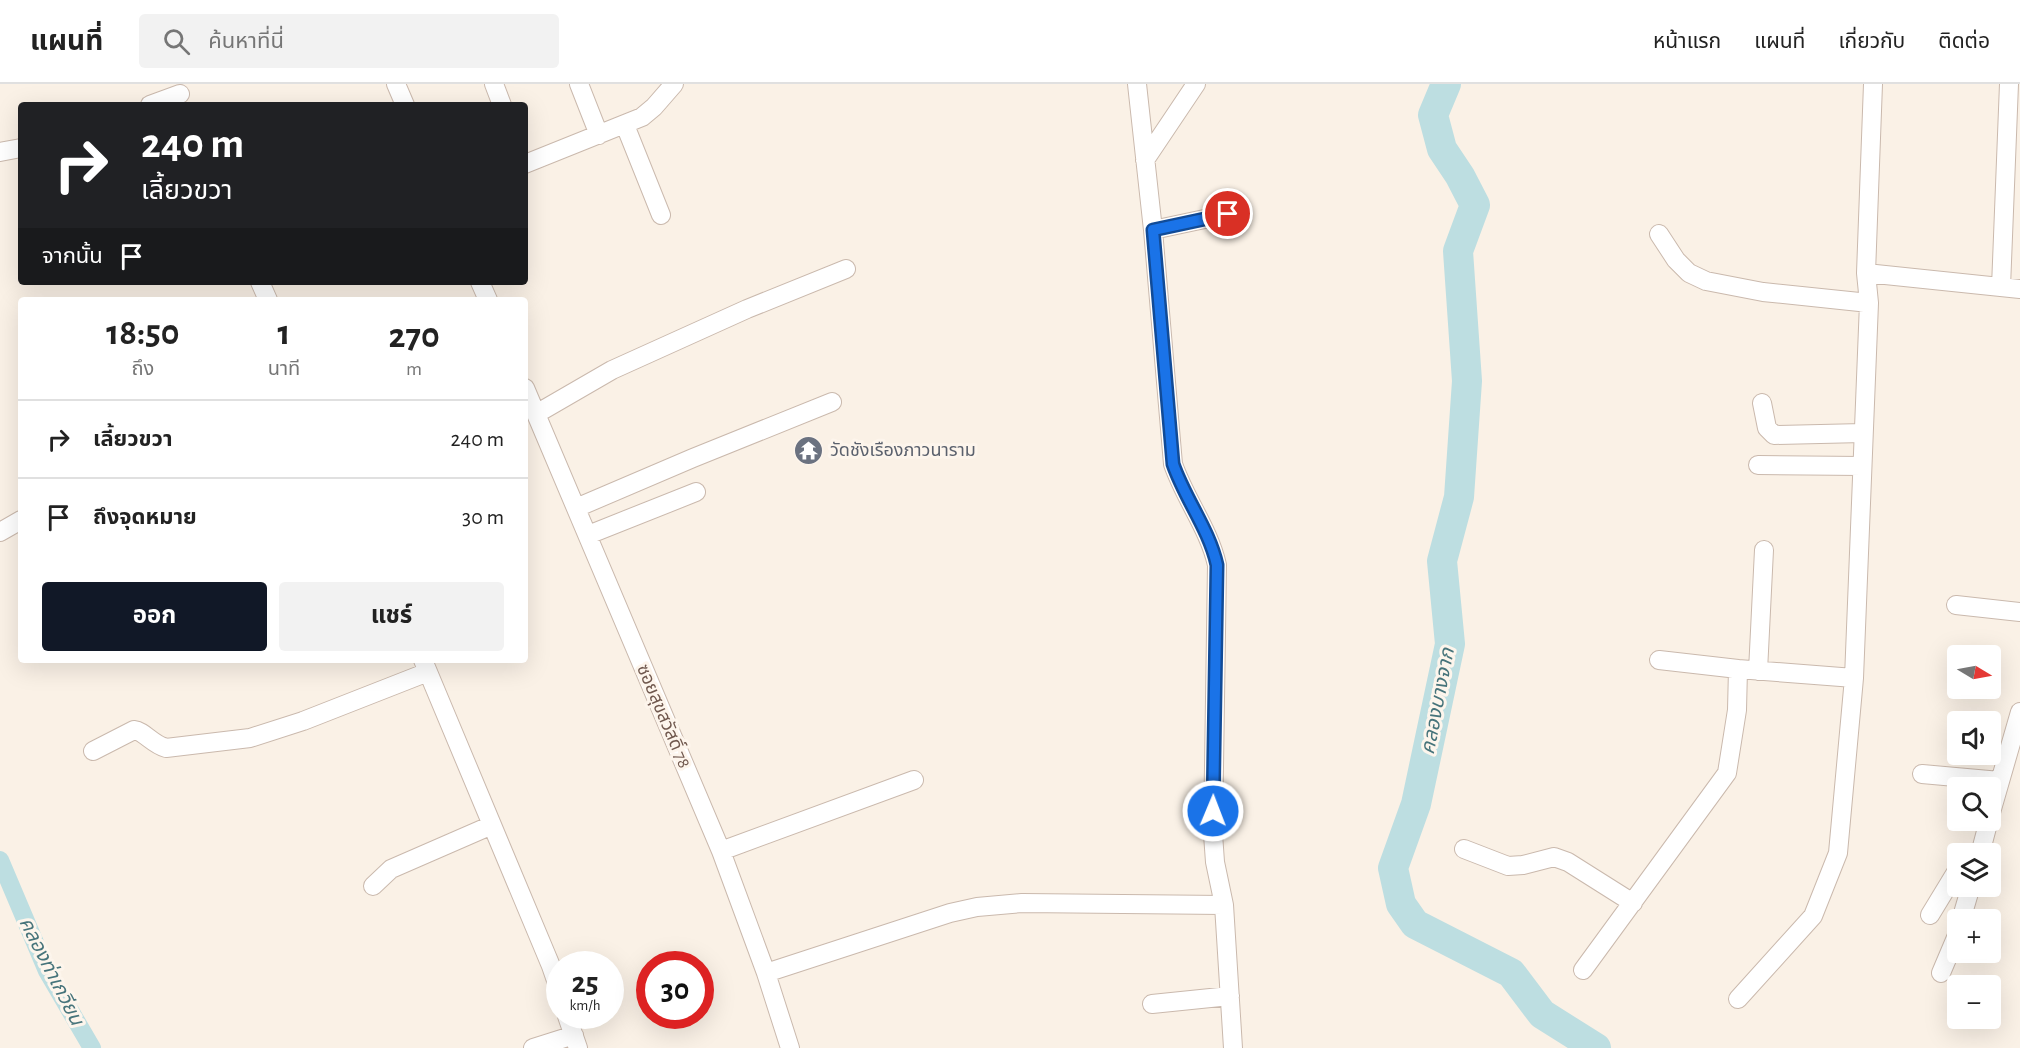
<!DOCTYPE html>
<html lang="th">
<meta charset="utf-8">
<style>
body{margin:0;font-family:"Alegreya Sans","Noto Sans Thai",sans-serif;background:#f2f2f2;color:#222;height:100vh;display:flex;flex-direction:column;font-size:22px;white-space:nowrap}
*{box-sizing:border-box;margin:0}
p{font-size:20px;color:#767676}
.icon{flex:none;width:33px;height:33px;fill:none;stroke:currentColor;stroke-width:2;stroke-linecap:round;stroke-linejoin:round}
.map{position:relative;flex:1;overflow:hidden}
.sheet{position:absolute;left:18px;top:213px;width:510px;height:366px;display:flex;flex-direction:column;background:#fff;border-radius:6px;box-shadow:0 6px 24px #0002}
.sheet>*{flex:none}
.top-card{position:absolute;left:18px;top:18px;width:510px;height:183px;border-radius:6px;box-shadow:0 6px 24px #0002;background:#202124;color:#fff;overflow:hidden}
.needle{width:39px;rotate:100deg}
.tools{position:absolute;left:1947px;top:561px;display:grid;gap:12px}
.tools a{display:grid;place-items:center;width:54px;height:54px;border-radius:6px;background:#fff;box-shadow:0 6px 24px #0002;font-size:30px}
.speed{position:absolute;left:546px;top:867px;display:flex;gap:12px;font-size:30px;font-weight:700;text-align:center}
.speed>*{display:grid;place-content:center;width:78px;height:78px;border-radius:50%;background:#fff;box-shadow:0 6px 24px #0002;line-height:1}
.speed small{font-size:15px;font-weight:400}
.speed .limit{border:9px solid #d22;background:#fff;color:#111}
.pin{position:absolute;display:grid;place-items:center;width:51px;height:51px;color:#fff;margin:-26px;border:3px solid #fff;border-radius:50%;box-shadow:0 2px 6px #0007}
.me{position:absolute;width:66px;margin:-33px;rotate:1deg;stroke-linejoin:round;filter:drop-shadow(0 0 4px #0008)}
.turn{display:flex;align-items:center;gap:21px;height:126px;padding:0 24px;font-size:27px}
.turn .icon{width:78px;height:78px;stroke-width:2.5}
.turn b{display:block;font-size:42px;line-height:51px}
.then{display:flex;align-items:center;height:57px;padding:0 24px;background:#0003;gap:12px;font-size:22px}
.eta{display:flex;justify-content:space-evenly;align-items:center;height:102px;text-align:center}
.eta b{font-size:36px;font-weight:700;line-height:42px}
.cta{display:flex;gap:12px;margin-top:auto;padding:12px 24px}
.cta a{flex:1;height:69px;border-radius:6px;background:#111827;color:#fff;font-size:24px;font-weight:700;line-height:69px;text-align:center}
.cta a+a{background:#f2f2f2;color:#222}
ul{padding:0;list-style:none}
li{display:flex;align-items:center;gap:18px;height:78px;padding:0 24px;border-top:2px solid #e0e0e0}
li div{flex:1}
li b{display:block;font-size:22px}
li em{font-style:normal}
header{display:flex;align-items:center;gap:36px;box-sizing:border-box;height:84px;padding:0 30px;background:#fff;border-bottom:2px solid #e0e0e0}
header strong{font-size:28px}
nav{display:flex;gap:33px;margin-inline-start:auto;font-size:21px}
.search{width:420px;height:54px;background:#f2f2f2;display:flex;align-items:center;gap:15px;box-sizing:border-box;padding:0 21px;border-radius:6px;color:#767676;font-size:22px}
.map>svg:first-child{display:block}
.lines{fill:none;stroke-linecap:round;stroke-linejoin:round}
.canal{stroke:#bddee1;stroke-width:18}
.river{stroke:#bddee1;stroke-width:30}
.minor-casing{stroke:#cab9ad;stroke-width:20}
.minor{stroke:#fff;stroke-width:18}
.route-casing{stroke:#114b97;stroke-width:15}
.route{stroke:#1a73e8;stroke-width:10}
.labels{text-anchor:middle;stroke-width:6;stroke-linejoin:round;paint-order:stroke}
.worship-label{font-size:18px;fill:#5b616d;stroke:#fdf5ec;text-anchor:start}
.street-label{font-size:18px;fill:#70584e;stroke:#fdf5ec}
.water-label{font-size:20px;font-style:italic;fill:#47747b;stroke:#fdf5ec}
</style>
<header>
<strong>แผนที่</strong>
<div class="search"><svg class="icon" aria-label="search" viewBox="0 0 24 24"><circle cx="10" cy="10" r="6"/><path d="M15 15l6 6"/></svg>ค้นหาที่นี่</div>
<nav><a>หน้าแรก</a><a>แผนที่</a><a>เกี่ยวกับ</a><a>ติดต่อ</a></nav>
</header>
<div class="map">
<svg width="2020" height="964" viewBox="0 0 2020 964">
<rect width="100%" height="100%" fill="#faf1e6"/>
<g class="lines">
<!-- canal -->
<path class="canal" d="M0 776 47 887 92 964"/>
<!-- river -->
<path class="river" d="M1446 0 1433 31 1442 65 1460 92 1475 121 1458 167 1467 297 1459 413 1442 477 1450 560 1416 720 1393 784 1401 820 1415 840 1511 889 1542 930 1596 964"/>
<defs>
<path id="minor" d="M396 0 405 21
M494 0 502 21
M579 0 599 51
M1137 0 1153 146 1173 380C1185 415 1209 445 1217 481L1213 750 1215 778 1224 821
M150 21 180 10
M625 41 661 131
M0 68 21 64
M1145 76 1196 0
M525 80 642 33 654 23 674 0
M1153 146 1228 130
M1659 150 1676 176 1689 189 1706 197 1763 208 1869 219
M1866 189 2020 205
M260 198 268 216
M480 198 488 216
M2001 203 2009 0
M525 304 721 767 766 889 790 964
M1762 319 1767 344 1774 351 1863 349
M536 330 612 286 747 225 846 185
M1758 381 1862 382
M576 424 693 374 832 318
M0 448 21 436
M588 451 696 408
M1956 521 2020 528
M423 576 551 882 560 908
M1659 576 1738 585
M1758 587 1764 466
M93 667 134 646C144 647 152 660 166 664L250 654 303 637 428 588
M1922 690 2000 697
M1990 732 2020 628
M1464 765 1508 782 1523 781 1554 773 1568 778 1633 819
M721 767 914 696
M1980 770 1989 736
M373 802 391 785 492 741
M1930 831 1958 785
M1961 836 1971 802
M1583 886 1727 689 1737 626 1738 585 1854 594
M766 889 950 829 977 823 1022 819 1224 821 1233 964
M1941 889 1958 849
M1738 915 1813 832 1838 769 1854 594 1869 219 1866 189 1873 0
M1152 920 1230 912
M567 932 578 964
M533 964 574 951"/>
</defs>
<!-- minor casing -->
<use href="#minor" class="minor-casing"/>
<!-- minor -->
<use href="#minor" class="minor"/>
</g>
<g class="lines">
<defs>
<path id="route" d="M1213 727 1217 481C1209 445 1185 415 1173 380L1153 146 1228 130"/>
</defs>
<!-- route casing -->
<use href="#route" class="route-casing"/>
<!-- route -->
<use href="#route" class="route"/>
</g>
<!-- icons -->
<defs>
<symbol id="temple-disc" viewBox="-11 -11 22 22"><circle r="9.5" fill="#6b7280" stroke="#fdf5ec"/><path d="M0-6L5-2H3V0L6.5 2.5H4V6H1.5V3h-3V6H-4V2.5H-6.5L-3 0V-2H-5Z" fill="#fff"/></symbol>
</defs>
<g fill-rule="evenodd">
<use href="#temple-disc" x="792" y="350" width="33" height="33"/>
</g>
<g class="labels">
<!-- worship labels -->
<g class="worship-label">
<text x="830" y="372">วัดชังเรืองภาวนาราม</text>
</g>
<!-- street labels -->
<g class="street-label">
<text transform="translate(664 632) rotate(67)" y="6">ซอยสุขสวัสดิ์ 78</text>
</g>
<!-- water labels -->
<g class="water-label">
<text transform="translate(1437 617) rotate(-79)" y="7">คลองบางจาก</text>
<text transform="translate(52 887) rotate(63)" y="7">คลองท่าเกวียน</text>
</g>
</g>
</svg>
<div class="tools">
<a><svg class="needle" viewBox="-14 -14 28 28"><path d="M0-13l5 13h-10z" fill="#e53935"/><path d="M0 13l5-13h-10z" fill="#767676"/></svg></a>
<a><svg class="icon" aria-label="sound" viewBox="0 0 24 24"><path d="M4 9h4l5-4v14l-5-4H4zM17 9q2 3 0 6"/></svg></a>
<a><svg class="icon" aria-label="search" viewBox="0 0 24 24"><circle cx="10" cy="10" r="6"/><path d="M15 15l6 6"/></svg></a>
<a><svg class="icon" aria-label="layers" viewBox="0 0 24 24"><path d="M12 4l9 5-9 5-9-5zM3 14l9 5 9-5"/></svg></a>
<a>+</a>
<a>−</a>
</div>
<div class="speed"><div>25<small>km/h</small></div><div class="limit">30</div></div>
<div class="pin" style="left:1228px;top:130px;background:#d93025"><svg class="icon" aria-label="arrive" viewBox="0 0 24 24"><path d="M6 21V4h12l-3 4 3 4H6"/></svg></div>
<svg class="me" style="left:1213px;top:727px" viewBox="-20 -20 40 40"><circle r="17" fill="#1a73e8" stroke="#fff" stroke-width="3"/><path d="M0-11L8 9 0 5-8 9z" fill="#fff"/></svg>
<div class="top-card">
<div class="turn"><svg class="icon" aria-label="right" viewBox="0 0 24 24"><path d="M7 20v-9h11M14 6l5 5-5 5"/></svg><div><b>240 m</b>เลี้ยวขวา</div></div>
<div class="then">จากนั้น<svg class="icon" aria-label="arrive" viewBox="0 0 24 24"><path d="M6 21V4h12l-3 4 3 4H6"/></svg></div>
</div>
<section class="sheet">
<div class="eta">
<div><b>18:50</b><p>ถึง</p></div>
<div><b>1</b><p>นาที</p></div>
<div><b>270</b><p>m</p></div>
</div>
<ul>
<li><svg class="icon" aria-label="right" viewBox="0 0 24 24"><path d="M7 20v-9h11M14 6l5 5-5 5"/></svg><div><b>เลี้ยวขวา</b></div><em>240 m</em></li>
<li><svg class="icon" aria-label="arrive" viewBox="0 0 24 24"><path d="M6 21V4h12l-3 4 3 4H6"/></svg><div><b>ถึงจุดหมาย</b></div><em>30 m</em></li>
</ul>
<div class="cta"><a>ออก</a><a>แชร์</a></div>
</section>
</div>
